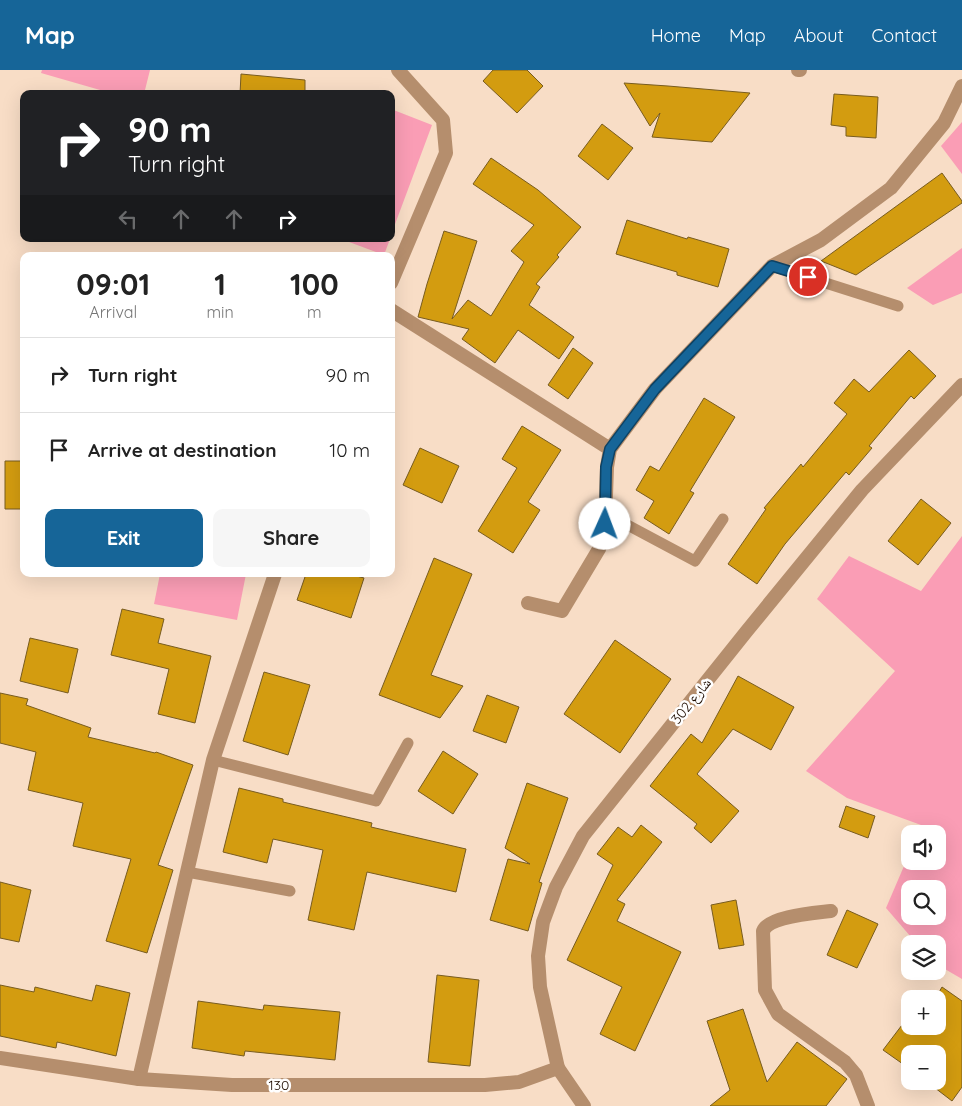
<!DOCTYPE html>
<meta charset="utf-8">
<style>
body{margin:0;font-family:Quicksand,"Noto Naskh Arabic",sans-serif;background:#f6f6f6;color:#222;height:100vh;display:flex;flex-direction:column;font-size:19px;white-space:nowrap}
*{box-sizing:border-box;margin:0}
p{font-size:16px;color:#767676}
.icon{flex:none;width:28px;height:28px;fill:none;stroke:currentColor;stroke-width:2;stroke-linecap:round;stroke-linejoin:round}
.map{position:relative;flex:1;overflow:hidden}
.drawer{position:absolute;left:20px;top:182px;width:375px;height:325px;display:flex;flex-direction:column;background:#fff;border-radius:10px;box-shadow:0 5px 20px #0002}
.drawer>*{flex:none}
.banner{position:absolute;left:20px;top:20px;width:375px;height:152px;border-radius:10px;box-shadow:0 5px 20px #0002;background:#202124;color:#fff;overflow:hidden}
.fabs{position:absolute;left:901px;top:755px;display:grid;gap:10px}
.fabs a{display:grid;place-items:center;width:45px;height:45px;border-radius:10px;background:#fff;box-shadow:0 5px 20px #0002;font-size:25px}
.pin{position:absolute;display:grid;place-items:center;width:42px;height:42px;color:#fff;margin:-21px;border:2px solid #fff;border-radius:50%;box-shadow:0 1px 5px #0007}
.me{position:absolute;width:55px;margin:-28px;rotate:2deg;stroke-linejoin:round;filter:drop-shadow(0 0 4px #0008)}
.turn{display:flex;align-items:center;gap:18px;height:105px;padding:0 25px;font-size:22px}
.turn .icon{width:65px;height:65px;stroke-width:2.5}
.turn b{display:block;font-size:35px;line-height:42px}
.lanes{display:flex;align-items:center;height:48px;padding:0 25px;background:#0003;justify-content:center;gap:25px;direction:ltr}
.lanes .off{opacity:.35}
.eta{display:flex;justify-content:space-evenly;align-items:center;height:85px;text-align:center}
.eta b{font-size:30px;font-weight:700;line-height:35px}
.cta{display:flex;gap:10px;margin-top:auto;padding:10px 25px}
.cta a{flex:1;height:58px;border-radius:10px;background:#166598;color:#fff;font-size:20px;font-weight:700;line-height:58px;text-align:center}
.cta a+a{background:#f6f6f6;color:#222}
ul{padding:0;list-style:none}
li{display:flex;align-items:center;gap:15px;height:75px;padding:0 25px;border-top:1px solid #e0e0e0}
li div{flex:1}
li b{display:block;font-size:19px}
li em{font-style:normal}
header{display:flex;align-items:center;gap:30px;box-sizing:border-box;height:70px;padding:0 25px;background:#166598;color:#fff}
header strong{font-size:24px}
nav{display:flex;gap:28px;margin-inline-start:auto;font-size:18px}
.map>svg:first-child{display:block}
.green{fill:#fa9db5;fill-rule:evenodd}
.building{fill:#d39c10;stroke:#785c20}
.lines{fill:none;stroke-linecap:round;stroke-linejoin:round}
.service{stroke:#b58e6d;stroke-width:11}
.minor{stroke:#b58e6d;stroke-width:14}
.tertiary{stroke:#b58e6d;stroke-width:14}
.route-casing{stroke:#0e4263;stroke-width:12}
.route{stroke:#166598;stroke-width:9}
.labels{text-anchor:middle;stroke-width:5;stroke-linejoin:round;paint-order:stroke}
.street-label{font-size:14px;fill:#1f0d00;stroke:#fff}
</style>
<header>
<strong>Map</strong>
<nav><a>Home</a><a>Map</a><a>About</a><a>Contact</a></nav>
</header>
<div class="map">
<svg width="962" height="1036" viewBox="0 0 962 1036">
<rect width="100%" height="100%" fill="#f8ddc6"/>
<!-- green -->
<path class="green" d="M42 0H150L144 24H114L41 3Z
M391 39 432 55 391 165Z
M962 52V104L941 76Z
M341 169H390L384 185Z
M962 178V223L933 235 907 218Z
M962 466V909L938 895V874H917L886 838 910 782V791H938V764H918L921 755 847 728 806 701 895 601 817 529 849 486 921 521ZM910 819H938V846H910Z
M160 504H246L237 550 154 534Z"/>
<!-- building -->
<path class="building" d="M493 0H527L543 16 517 43 483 11Z
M241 4 305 10V24H240Z
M624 13 668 16 750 23 712 72 652 67 660 43 650 56Z
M834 24 878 27 876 68 846 66V57L831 55Z
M602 54 633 78 608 110 578 86Z
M491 88 538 120 581 157 557 185 559 187 536 214 540 217 529 235 574 267 559 289 518 260 495 293 462 269 469 259 418 247 427 214 444 161 477 171 452 249 468 230 491 246 524 192 511 181 534 155 473 114Z
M942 103 962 131V133L856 205 821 191Z
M627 150 687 169 688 167 729 179 718 217 677 205V202L616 184Z
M573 278 593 293 568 329 548 315Z
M909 280 936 306 914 329 911 326 869 376 872 378 849 405 846 402 785 474 757 514 728 494 766 439 764 438 801 394 803 397 847 344 834 333 854 309 869 322Z
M704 328 735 347 690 421 694 423 669 464 644 448 654 431 636 420 650 396 659 401Z
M522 356 561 380 528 432 540 440 513 483 478 461 517 398 502 389Z
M420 378 459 396 442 433 403 415Z
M5 391H24V439H5Z
M921 429 951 453 918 495 888 471Z
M434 488 472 504 431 605 463 616 440 648 379 625Z
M306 504H349L364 508 351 548 297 530Z
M122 539 164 549 158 573 211 586 195 653 158 644 169 599 111 585Z
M30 568 78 579 68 623 20 611Z
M615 570 671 609 620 683 564 644Z
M264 602 310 615 288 685 243 671Z
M738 606 794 637 771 680 733 659 697 704 739 741 711 773 694 758 697 754 650 716 691 664 702 673Z
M0 623 28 629 26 635 91 658 88 667 155 683 156 682 193 695 158 795 173 800 147 883 106 871 131 789 73 776 83 733 28 720 36 682 0 673Z
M487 625 519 637 506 673 473 661Z
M443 681 478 704 453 744 418 721Z
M527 713 568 728 539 812 542 813 528 861 490 850 508 789 530 794 505 778Z
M239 718 283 729V732L372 753 371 757 466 779 456 822 367 802 354 860 308 850 323 780 273 769 267 793 223 782Z
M846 736 875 746 868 768 839 757Z
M641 755 662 772 617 830 625 834 617 851 681 882 635 981 600 964 622 917 567 890 613 795 597 784 618 757 632 767Z
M0 812 31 820 19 872 0 868Z
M736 830 744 875 719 879 711 835Z
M847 840 878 854 857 898 827 885Z
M437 905 479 910 470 996 428 992Z
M0 915 34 922 35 917 92 931 96 915 130 923 116 986 57 972 56 978 0 966Z
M942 917 962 931V1017L952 1031 926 1011H938V984H910V999L883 980 902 955 912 962 916 956H938V929H935Z
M198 931 263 940 264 935 340 942 335 990 245 981 244 986 192 978Z
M743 939 767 1012 797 972 847 1009 826 1036H710L730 1020 707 951Z"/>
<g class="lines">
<!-- service -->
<path class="service" d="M772 196 898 236
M605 443 695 491 723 449
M213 690 376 731 408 673
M187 802 290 821"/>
<!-- minor -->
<path class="minor" d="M798 0H800
M391 213 446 83 443 50 398 0
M391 240 610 379
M528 533 562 541 599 479 605 454 607 397 610 379 655 319 772 196 821 170 891 118 944 53 962 16
M831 841C815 843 769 846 763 861L765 920 778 944 845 992 856 1005 868 1036
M558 998 584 1036
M139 1009 213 690 275 504"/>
<!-- tertiary -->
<path class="tertiary" d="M0 988 139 1009 232 1015H485L519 1012 558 998 540 917 538 886 543 852 556 817 583 766 746 562 862 420 962 315"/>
</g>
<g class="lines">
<defs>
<path id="route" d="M605 454 606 397 610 379 655 319 772 196 808 207"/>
</defs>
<!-- route casing -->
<use href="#route" class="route-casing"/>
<!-- route -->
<use href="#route" class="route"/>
</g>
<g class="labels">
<!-- street labels -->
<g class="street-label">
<text transform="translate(691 631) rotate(-51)" y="5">شارع 302</text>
<text x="279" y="1020">130</text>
</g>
</g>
</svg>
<div class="fabs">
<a><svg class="icon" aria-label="sound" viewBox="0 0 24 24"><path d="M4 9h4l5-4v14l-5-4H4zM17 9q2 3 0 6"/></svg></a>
<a><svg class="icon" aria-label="search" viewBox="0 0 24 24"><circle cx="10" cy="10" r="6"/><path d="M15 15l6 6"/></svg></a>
<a><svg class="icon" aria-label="layers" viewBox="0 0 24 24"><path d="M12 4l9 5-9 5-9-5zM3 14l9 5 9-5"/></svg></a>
<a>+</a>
<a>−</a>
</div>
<div class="pin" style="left:808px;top:207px;background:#d93025"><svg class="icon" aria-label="arrive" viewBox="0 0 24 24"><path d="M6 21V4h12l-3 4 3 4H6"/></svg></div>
<svg class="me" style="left:605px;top:454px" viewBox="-20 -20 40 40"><circle r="19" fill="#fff"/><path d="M0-13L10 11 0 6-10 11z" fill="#166598"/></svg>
<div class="banner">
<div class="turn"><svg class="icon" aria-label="right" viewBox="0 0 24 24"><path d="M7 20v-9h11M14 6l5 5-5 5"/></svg><div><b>90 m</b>Turn right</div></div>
<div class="lanes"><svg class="icon off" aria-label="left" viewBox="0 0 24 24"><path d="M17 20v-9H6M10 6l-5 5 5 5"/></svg><svg class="icon off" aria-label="ahead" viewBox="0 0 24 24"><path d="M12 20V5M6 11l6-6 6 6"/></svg><svg class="icon off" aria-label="ahead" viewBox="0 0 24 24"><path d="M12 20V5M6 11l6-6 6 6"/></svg><svg class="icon" aria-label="right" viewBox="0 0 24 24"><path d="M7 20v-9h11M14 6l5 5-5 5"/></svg></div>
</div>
<section class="drawer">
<div class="eta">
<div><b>09:01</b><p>Arrival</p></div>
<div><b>1</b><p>min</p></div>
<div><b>100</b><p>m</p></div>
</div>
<ul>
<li><svg class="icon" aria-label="right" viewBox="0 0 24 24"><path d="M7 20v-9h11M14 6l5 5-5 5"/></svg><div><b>Turn right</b></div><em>90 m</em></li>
<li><svg class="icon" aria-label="arrive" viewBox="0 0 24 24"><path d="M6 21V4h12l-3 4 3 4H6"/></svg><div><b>Arrive at destination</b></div><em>10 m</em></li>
</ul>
<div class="cta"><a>Exit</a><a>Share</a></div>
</section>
</div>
